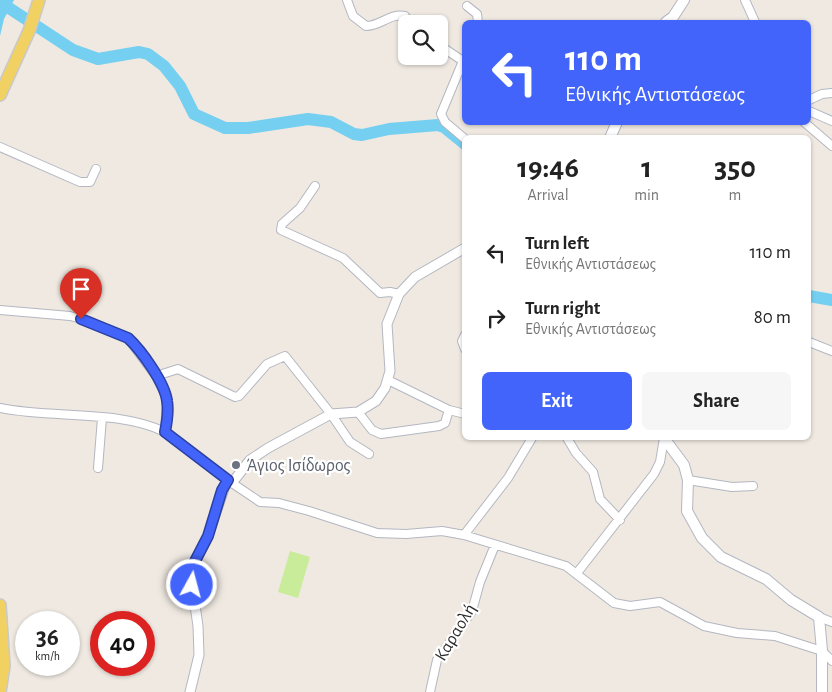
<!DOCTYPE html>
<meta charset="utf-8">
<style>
body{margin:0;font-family:"Alegreya Sans",sans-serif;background:#f6f6f6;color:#222;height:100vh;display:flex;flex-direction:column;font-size:19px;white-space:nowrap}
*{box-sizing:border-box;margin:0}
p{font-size:16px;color:#767676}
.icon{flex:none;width:28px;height:28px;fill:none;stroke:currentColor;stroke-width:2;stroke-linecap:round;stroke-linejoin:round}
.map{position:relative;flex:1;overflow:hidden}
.drawer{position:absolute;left:462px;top:135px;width:349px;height:305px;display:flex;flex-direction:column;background:#fff;border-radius:8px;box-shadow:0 1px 4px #0004}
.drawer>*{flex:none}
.banner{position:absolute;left:462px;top:20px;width:349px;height:105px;border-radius:8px;box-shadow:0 1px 4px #0004;background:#4264fb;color:#fff;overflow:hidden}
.fabs{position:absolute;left:398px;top:15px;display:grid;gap:10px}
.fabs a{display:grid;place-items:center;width:50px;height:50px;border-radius:8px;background:#fff;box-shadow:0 1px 4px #0004;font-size:25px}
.speed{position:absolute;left:15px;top:611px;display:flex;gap:10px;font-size:25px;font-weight:700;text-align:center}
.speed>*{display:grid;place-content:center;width:65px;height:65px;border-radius:50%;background:#fff;box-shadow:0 1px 4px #0004;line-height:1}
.speed small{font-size:12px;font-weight:400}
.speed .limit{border:8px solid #d22;background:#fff;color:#111}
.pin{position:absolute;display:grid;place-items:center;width:42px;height:42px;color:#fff;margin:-51px -21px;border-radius:50% 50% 50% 0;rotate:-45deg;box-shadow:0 0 5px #0007}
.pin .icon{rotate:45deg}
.me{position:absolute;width:55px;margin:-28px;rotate:7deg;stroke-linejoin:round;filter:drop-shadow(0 0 4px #0008)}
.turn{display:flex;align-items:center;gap:18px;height:105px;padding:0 20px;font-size:22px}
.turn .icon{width:65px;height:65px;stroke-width:2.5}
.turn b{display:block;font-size:35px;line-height:42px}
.eta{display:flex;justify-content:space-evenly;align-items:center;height:85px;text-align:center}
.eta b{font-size:30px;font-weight:700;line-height:35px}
.action{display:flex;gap:10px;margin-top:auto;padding:10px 20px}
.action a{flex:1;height:58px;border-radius:8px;background:#4264fb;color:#fff;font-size:20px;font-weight:700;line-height:58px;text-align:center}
.action a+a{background:#f6f6f6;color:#222}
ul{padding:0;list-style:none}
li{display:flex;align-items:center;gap:15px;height:65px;padding:0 20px}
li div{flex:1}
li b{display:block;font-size:19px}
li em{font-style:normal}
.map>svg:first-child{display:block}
.pitch{fill:#c9ec9a}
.water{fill:#75cff0}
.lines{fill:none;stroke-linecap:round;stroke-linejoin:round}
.river{stroke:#75cff0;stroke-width:12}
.minor-casing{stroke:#b4b7c1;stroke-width:10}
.tertiary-casing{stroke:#b4b7c1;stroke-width:11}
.secondary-casing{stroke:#b4b7c1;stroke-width:12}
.primary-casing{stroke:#c9c9c9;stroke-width:14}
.minor{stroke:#fff;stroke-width:8}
.tertiary{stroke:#fff;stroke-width:9}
.secondary{stroke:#fff;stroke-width:10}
.primary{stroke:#f2d163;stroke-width:11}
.route-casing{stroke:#2b41a3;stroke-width:12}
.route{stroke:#4264fb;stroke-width:9}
.worship-dot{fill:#6b7280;stroke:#fff;stroke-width:2}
.labels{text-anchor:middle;stroke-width:4.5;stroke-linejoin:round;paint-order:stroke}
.worship-label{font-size:18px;fill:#5b616d;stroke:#fff;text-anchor:start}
.street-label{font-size:18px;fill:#2e2e2e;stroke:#fff}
</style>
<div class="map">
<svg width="832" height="692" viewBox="0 0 832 692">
<rect width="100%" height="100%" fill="#efe9e1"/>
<!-- pitch -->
<path class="pitch" d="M290 551 310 557 298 598 278 592Z"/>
<!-- water -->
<path class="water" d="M0 0H14L4 19 0 36Z"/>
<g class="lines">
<!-- river -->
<path class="river" d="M9 8 73 50 98 59 139 52 148 54 164 66 180 86 194 114 225 128H248L308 119 331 122 354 134 362 135 389 129 438 125 444 127 465 144
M809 296 832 300"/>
<defs>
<path id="minor" d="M347 0 353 16 366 26C381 26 389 13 405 16L410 24
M745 0 755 22
M467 6 477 14 478 22
M439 45 463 61 441 114 445 122 465 139
M809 100 822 94 832 93
M809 111 832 121
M804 122 832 146
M0 147 80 182H90L96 169
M315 186 300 208 282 224 281 230 343 258 380 293 390 292 399 294
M0 310 70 316 89 321 128 338 156 376 167 398 165 432 228 480
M465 335 462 341 465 349
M809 342 832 351
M156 376 178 369 235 397 239 396 267 364 285 356 331 414 350 442 369 454
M388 380 449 410 465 414
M0 408C52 419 117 409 165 432
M358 412 372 430 381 434 439 426 445 423 449 410
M567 438 576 453 593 472 600 499 620 520
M98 468 102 418
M688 480 732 487 753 486
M232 483 260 502 279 503 309 511 377 533 406 534 442 531 464 535 566 566 614 603 630 606 660 602 704 626 737 633 775 636 822 651 832 661
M464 535 508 478 532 438
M577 573 654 474 660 462 664 438
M819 617 832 622
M430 692 437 660 472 611 480 582 495 545"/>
<path id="tertiary" d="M190 692 199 655 198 626 190 571 208 536 226 483 228 480 232 483 250 460 268 448 331 414 358 412 376 401 385 388 390 371 387 324 399 294 415 277 465 248"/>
<path id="secondary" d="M666 22 673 17 684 0
M610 138 617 122
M664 438 684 465 688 480 687 511 702 538 721 557 766 579 791 600 819 617 822 651V692"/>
<path id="primary" d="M0 95 29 31 39 0
M0 605 4 666 0 692"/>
</defs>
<!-- minor casing -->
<use href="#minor" class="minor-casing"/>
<!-- tertiary casing -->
<use href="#tertiary" class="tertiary-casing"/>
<!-- secondary casing -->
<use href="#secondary" class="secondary-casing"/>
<!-- primary casing -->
<use href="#primary" class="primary-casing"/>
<!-- minor -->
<use href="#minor" class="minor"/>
<!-- tertiary -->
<use href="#tertiary" class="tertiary"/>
<!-- secondary -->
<use href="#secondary" class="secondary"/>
<!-- primary -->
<use href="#primary" class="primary"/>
</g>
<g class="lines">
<defs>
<path id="route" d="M81 319 128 338C141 350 165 383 167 401 169 411 167 422 165 432L228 480 222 490 208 536 192 567V585"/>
</defs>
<!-- route casing -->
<use href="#route" class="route-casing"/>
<!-- route -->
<use href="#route" class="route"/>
</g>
<!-- markers -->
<circle class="worship-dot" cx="236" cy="465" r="5"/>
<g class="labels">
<!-- worship labels -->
<g class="worship-label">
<text x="246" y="471">Άγιος Ισίδωρος</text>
</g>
<!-- street labels -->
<g class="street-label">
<text transform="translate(455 632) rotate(-59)" y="6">Καραολή</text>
</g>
</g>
</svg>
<div class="fabs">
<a><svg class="icon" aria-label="search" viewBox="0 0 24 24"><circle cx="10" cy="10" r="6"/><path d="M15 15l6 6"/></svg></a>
</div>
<div class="speed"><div>36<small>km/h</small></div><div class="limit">40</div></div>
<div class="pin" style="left:81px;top:319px;background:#d93025"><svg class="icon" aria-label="arrive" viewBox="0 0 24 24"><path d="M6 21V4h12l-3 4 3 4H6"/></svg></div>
<svg class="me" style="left:192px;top:585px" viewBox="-20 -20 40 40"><circle r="17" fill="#4264fb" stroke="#fff" stroke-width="3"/><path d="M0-11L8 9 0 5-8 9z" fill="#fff"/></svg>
<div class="banner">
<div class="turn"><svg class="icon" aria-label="left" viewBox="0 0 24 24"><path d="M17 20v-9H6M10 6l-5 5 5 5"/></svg><div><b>110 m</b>Εθνικής Αντιστάσεως</div></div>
</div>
<section class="drawer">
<div class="eta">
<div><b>19:46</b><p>Arrival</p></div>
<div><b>1</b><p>min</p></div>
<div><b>350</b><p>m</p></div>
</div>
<ul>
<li><svg class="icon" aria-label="left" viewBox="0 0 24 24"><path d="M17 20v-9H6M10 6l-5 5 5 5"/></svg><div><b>Turn left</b><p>Εθνικής Αντιστάσεως</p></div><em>110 m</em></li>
<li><svg class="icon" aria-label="right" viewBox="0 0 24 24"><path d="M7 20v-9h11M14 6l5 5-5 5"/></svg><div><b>Turn right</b><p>Εθνικής Αντιστάσεως</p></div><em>80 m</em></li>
</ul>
<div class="action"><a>Exit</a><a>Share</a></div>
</section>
</div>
